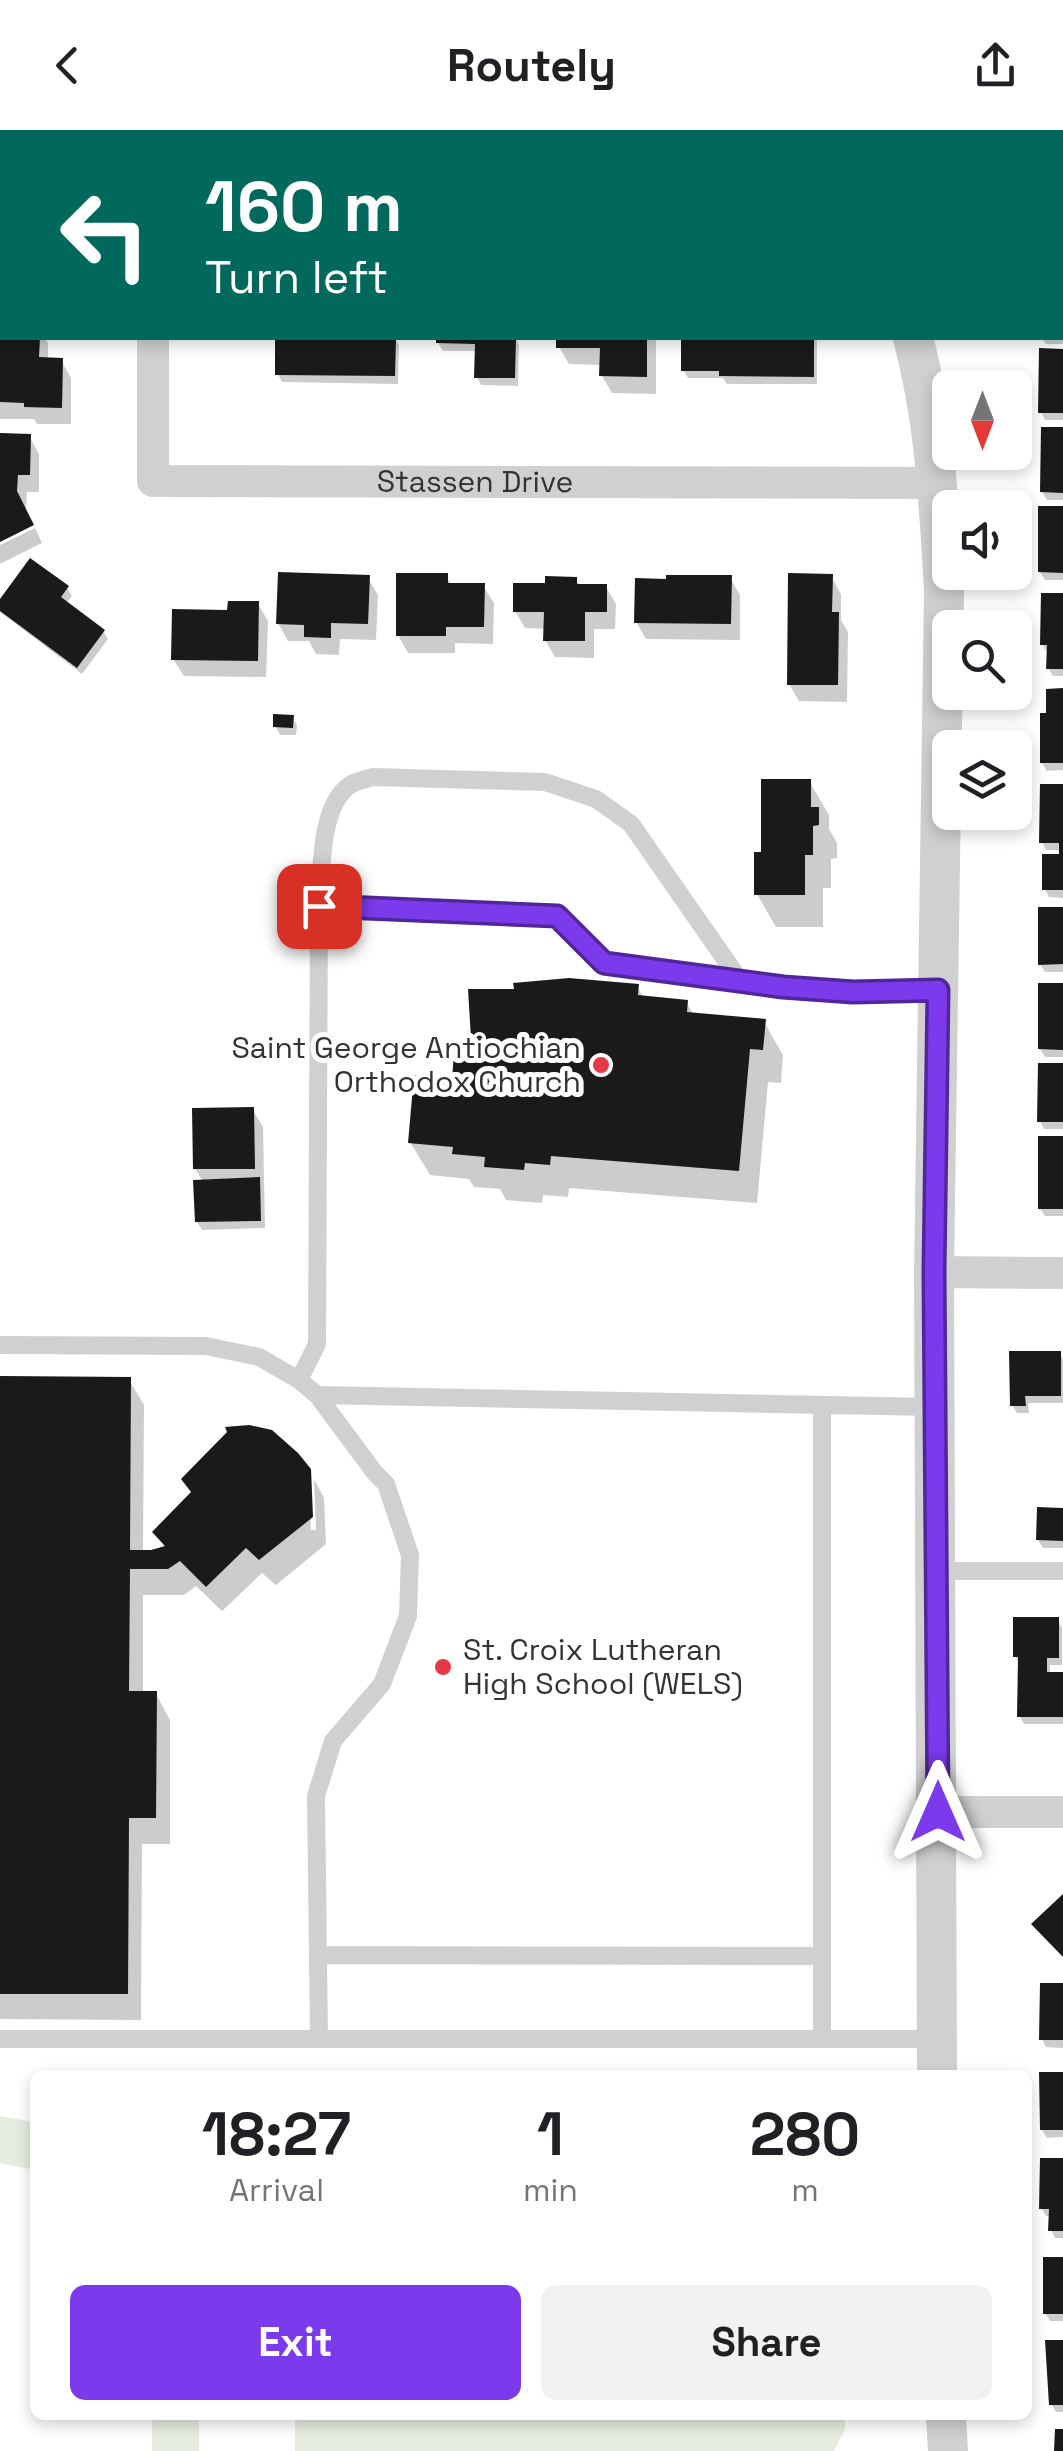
<!DOCTYPE html>
<style>
body{margin:0;font-family:"Space Grotesk",sans-serif;background:#f2f2f2;color:#202124;height:100vh;display:flex;flex-direction:column;font-size:38px;white-space:nowrap}
*{box-sizing:border-box;margin:0}
p{font-size:32px;color:#757577}
.icon{flex:none;width:55px;height:55px;fill:none;stroke:currentColor;stroke-width:2;stroke-linecap:round;stroke-linejoin:round}
.map{position:relative;flex:1;overflow:hidden}
.sheet{position:absolute;left:30px;top:1940px;width:1002px;height:350px;display:flex;flex-direction:column;background:#fff;border-radius:15px;box-shadow:0 5px 15px #0003}
.sheet>*{flex:none}
.top-card{position:absolute;left:0px;top:0px;width:1065px;height:210px;box-shadow:0 5px 15px #0003;background:#00695c;color:#fff;overflow:hidden}
.needle{width:65px;rotate:180deg}
.tools{position:absolute;left:932px;top:240px;display:grid;gap:20px}
.tools a{display:grid;place-items:center;width:100px;height:100px;border-radius:15px;background:#fff;box-shadow:0 5px 15px #0003;font-size:50px}
.pin{position:absolute;display:grid;place-items:center;width:85px;height:85px;color:#fff;margin:-42px;border-radius:20px;box-shadow:0 5px 15px #0006}
.me{position:absolute;width:110px;margin:-55px;rotate:0deg;stroke-linejoin:round;filter:drop-shadow(0 0 8px #0008)}
.turn{display:flex;align-items:center;gap:35px;height:210px;padding:0 40px;font-size:45px}
.turn .icon{width:130px;height:130px;stroke-width:2.5}
.turn b{display:block;font-size:70px;line-height:85px}
.eta{display:flex;justify-content:space-evenly;align-items:center;height:170px;text-align:center}
.eta b{font-size:60px;font-weight:700;line-height:70px}
.cta{display:flex;gap:20px;margin-top:auto;padding:20px 40px}
.cta a{flex:1;height:115px;border-radius:15px;background:#7c3aed;color:#fff;font-size:40px;font-weight:700;line-height:115px;text-align:center}
.cta a+a{background:#f2f2f2;color:#202124}
header{display:flex;justify-content:space-between;align-items:center;height:130px;padding:0 40px;background:#fff;font-size:45px;font-weight:700}
.map>svg:first-child{display:block}
.green{fill:#e6ecdf}
.shadow{fill:#0003}
.building{fill:#1a1a1a}
.lines{fill:none;stroke-linecap:round;stroke-linejoin:round}
.path{stroke:#cdcdcd;stroke-width:6;stroke-dasharray:5 5;stroke-linecap:butt}
.service{stroke:#d0d0d0;stroke-width:18}
.minor{stroke:#d0d0d0;stroke-width:32}
.tertiary{stroke:#d0d0d0;stroke-width:40}
.route-casing{stroke:#51269a;stroke-width:25}
.route{stroke:#7c3aed;stroke-width:18}
.poi-dot{fill:#e63946;stroke:#fff;stroke-width:4}
.labels{text-anchor:middle;stroke-width:10;stroke-linejoin:round;paint-order:stroke}
.street-label{font-size:30px;fill:#333;stroke:#fff}
.poi-label{font-size:30px;fill:#333;stroke:#fff;text-anchor:end}
</style>
<header><svg class="icon" aria-label="back" viewBox="0 0 24 24"><path d="M15 5l-7 7 7 7"/></svg>Routely<svg class="icon" aria-label="share" viewBox="0 0 24 24"><path d="M12 15V3M7 8l5-5 5 5M5 13v7h14v-7"/></svg></header>
<div class="map">
<svg width="1063" height="2321" viewBox="0 0 1063 2321">
<rect width="100%" height="100%" fill="#fff"/>
<!-- green -->
<path class="green" d="M0 1986 35 1992V2040L0 2033Z
M152 2285H199V2321H152Z
M295 2285H845V2299L834 2321H295Z"/>
<!-- shadow -->
<path class="shadow" d="M0 0H67V2H2V45L0 40Z
M258 0H308V2H258Z
M666 0H720L721 2H667Z
M1062 142 1063 214H1046L1042 208H1062Z
M0 195H2V208H45L48 213V230H61L71 248V294H37L34 289H0Z
M278 208H394L399 215 398 254 282 252 278 244Z
M438 208H515L519 215 518 256 481 255 477 247V221H443L438 213Z
M559 208H656V264L612 263 602 246V235L569 234 559 217Z
M684 208H817V254H727L723 248H688L683 240Z
M1063 221V290H1045L1041 282Z
M1063 300V370H1047L1042 362Z
M0 306H29L39 324V362H27L26 380 0 410Z
M1063 378V450H1045L1040 442Z
M35 398 42 413 0 434V415Z
M446 446 452 456H483L494 473 493 514 455 513V523H408L398 505Z
M831 446 841 464V490L848 502 847 572 799 571 789 554Z
M368 448 378 465 376 510 340 509 339 525 316 524 309 511H288L278 493Z
M730 448 740 465V510L646 509 636 492Z
M576 449 580 456 606 457 616 474 615 499H594V528L555 527 545 510 546 499 525 498 515 481 547 456Z
M67 458 72 466 66 473 103 501 108 509 82 544 0 482V473Z
M1063 466V546H1053L1048 538 1047 522 1042 514Z
M258 474 268 491 266 547 184 546 173 529 230 482Z
M1063 561V640L1047 641 1042 633 1049 585Z
M292 587 297 595 296 605H280L276 597Z
M809 651 829 685V699L837 713V728L831 729V758H823V797H776L757 764 764 724Z
M1063 656V768L1049 767 1045 759 1062 726V720H1046L1042 712Z
M1063 780V842H1045L1040 834Z
M1063 856V927H1045L1040 919Z
M637 857 644 868 686 872 694 885 764 892 783 925 781 953 768 952 757 1073 569 1058 568 1067 543 1065 542 1073 506 1070 500 1059 474 1057 469 1049 430 1045 410 1012 475 927Z
M1063 935V999H1044L1040 991Z
M253 980 263 997 265 1098 202 1100 197 1092 203 1052 195 1038Z
M1063 1008V1086H1045L1040 1078Z
M1060 1224 1063 1230V1273H1028L1029 1283H1017L1012 1275Z
M0 1249 129 1250 144 1275 143 1422 165 1418 156 1403 309 1341 312 1346 308 1342 311 1400H316L314 1349 324 1368 326 1414 276 1455 262 1443 222 1481 196 1456 184 1465H143V1564H156L170 1590V1714H142L141 1890 0 1889Z
M1063 1380V1418H1043L1038 1410Z
M1058 1490 1062 1498V1535H1050V1544H1063V1594H1024L1020 1586V1535L1015 1526Z
M1063 1856V1918L1046 1917 1042 1909Z
M1063 1944V2007L1047 2008 1042 2000Z
M1063 2030V2108H1055L1051 2100V2086H1046L1041 2078Z
M1063 2129V2191H1050L1045 2183Z
M1063 2212V2282H1056L1051 2274Z"/>
<!-- building -->
<path class="building" d="M0 208H40L39 227 63 228 62 278 24 277V273L0 272Z
M275 208H396L395 246 275 245Z
M436 208H516L515 248H474L475 214 436 213Z
M556 208H647V247L599 246 600 218H556Z
M681 208H814V247L719 246V241H681Z
M1039 218 1063 219V283H1038Z
M1041 297H1063V363L1040 362Z
M0 303 31 304 30 345H18L17 361 34 395 0 412Z
M1038 376H1063V443L1038 442Z
M30 428 69 456 61 467 105 500 77 538 0 481V469Z
M278 442 370 445 368 494 331 493V508L304 507V495L276 494Z
M396 443H448V453H485L484 497H446V506H396Z
M788 443 833 444 832 482H839L838 555H787Z
M666 445H732L731 494 634 493 635 448 666 449Z
M545 446 577 447V454H607V482H585V511H543L544 482H513V453H545Z
M1041 463H1063V539H1046L1047 515H1040Z
M228 471H259L258 531 171 530 172 479 227 480Z
M1063 558V633H1040V583H1046V559Z
M273 584 294 585 293 598 273 597Z
M761 649H811V677H819V695L813 696V725H805V765H754V722H761Z
M1040 654H1063V760H1042V724H1059V713H1039Z
M1038 777H1063V834L1038 835Z
M569 848 639 854 638 865 688 870 687 882 766 889 763 920 750 919 739 1041 551 1026 550 1035 525 1033 524 1040 484 1037 485 1027 452 1024 453 1017 408 1013 414 945 452 949 454 923 472 925 468 859H514L513 853Z
M1038 853H1063V920L1038 919Z
M1038 933H1063V992H1037Z
M254 977 255 1039H193L192 978Z
M1038 1006H1063V1079H1038Z
M260 1047 261 1091 195 1092 193 1050Z
M1009 1221H1061V1266H1025L1026 1276H1010Z
M0 1246 131 1247 130 1420H151L165 1416 152 1402 191 1362 181 1349 227 1302 225 1297 249 1295 272 1300 298 1323 311 1339 313 1387 259 1430 246 1418 206 1457 180 1431 168 1439H130L129 1561H157L156 1688H129L128 1864H0Z
M1037 1377 1063 1378V1411L1036 1410Z
M1013 1487H1059V1528H1047V1542H1063V1587H1017L1018 1527H1013Z
M1063 1764V1827L1031 1794Z
M1040 1853H1063V1910H1039Z
M1039 1942H1063V2000H1040Z
M1040 2028H1063V2101H1048L1049 2079H1039Z
M1043 2127H1063V2184H1043Z
M1045 2210H1063V2275H1049Z
M1055 2299H1063V2321H1054Z"/>
<g class="lines">
<!-- path -->
<path class="path" d="M795 0 796 2"/>
<!-- service -->
<path class="service" d="M319 776C322 742 319 676 350 655 356 651 367 649 373 647L545 652 596 669 631 694 741 852
M0 1215 206 1216 259 1227 299 1250 317 1265 375 1343 386 1354 410 1425 408 1486 382 1554 333 1611 316 1666 319 1909
M299 1250 317 1214 319 776 557 786 604 833 783 857 853 861 938 860
M317 1265 934 1277
M936 1441H1063
M318 1825 822 1826
M0 1909H937
M822 1909V1275"/>
<!-- minor -->
<g class="minor">
<path d="M153 0V2"/>
<path d="M937 2 938 0"/>
<path d="M1062 98H1063"/>
<path id="s1" d="M153 208V351L938 353"/>
<path d="M934 1142 1063 1143"/>
<path d="M938 1682H1063"/>
</g>
<!-- tertiary -->
<path class="tertiary" d="M844 0 845 2
M913 208C935 290 939 375 944 460L934 1142 937 1945
M946 2285 948 2321"/>
</g>
<g class="lines">
<defs>
<path id="route" d="M319 776 557 786 604 833 783 857 853 862 938 860 934 1142 938 1682"/>
</defs>
<!-- route casing -->
<use href="#route" class="route-casing"/>
<!-- route -->
<use href="#route" class="route"/>
</g>
<!-- markers -->
<g class="poi-dot">
<circle cx="601" cy="935" r="10"/>
<circle cx="443" cy="1537" r="10"/>
</g>
<g class="labels">
<!-- street labels -->
<g class="street-label">
<text dy="10" stroke="none"><textPath href="#s1" startOffset="465">Stassen Drive</textPath></text>
</g>
<!-- poi labels -->
<g class="poi-label">
<text x="581" y="928">Saint George Antiochian<tspan x="581" dy="34">Orthodox Church</tspan></text>
<text x="463" y="1530" text-anchor="start">St. Croix Lutheran<tspan x="463" dy="34">High School (WELS)</tspan></text>
</g>
</g>
</svg>
<div class="tools">
<a><svg class="needle" viewBox="-14 -14 28 28"><path d="M0-13l5 13h-10z" fill="#e53935"/><path d="M0 13l5-13h-10z" fill="#757577"/></svg></a>
<a><svg class="icon" aria-label="sound" viewBox="0 0 24 24"><path d="M4 9h4l5-4v14l-5-4H4zM17 9q2 3 0 6"/></svg></a>
<a><svg class="icon" aria-label="search" viewBox="0 0 24 24"><circle cx="10" cy="10" r="6"/><path d="M15 15l6 6"/></svg></a>
<a><svg class="icon" aria-label="layers" viewBox="0 0 24 24"><path d="M12 4l9 5-9 5-9-5zM3 14l9 5 9-5"/></svg></a>
</div>
<div class="pin" style="left:319px;top:776px;background:#d93025"><svg class="icon" aria-label="arrive" viewBox="0 0 24 24"><path d="M6 21V4h12l-3 4 3 4H6"/></svg></div>
<svg class="me" style="left:938px;top:1682px" viewBox="-20 -20 40 40"><path d="M0-17L14 15 0 8-14 15z" fill="#7c3aed" stroke="#fff" stroke-width="4"/></svg>
<div class="top-card">
<div class="turn"><svg class="icon" aria-label="left" viewBox="0 0 24 24"><path d="M17 20v-9H6M10 6l-5 5 5 5"/></svg><div><b>160 m</b>Turn left</div></div>
</div>
<section class="sheet">
<div class="eta">
<div><b>18:27</b><p>Arrival</p></div>
<div><b>1</b><p>min</p></div>
<div><b>280</b><p>m</p></div>
</div>
<div class="cta"><a>Exit</a><a>Share</a></div>
</section>
</div>
